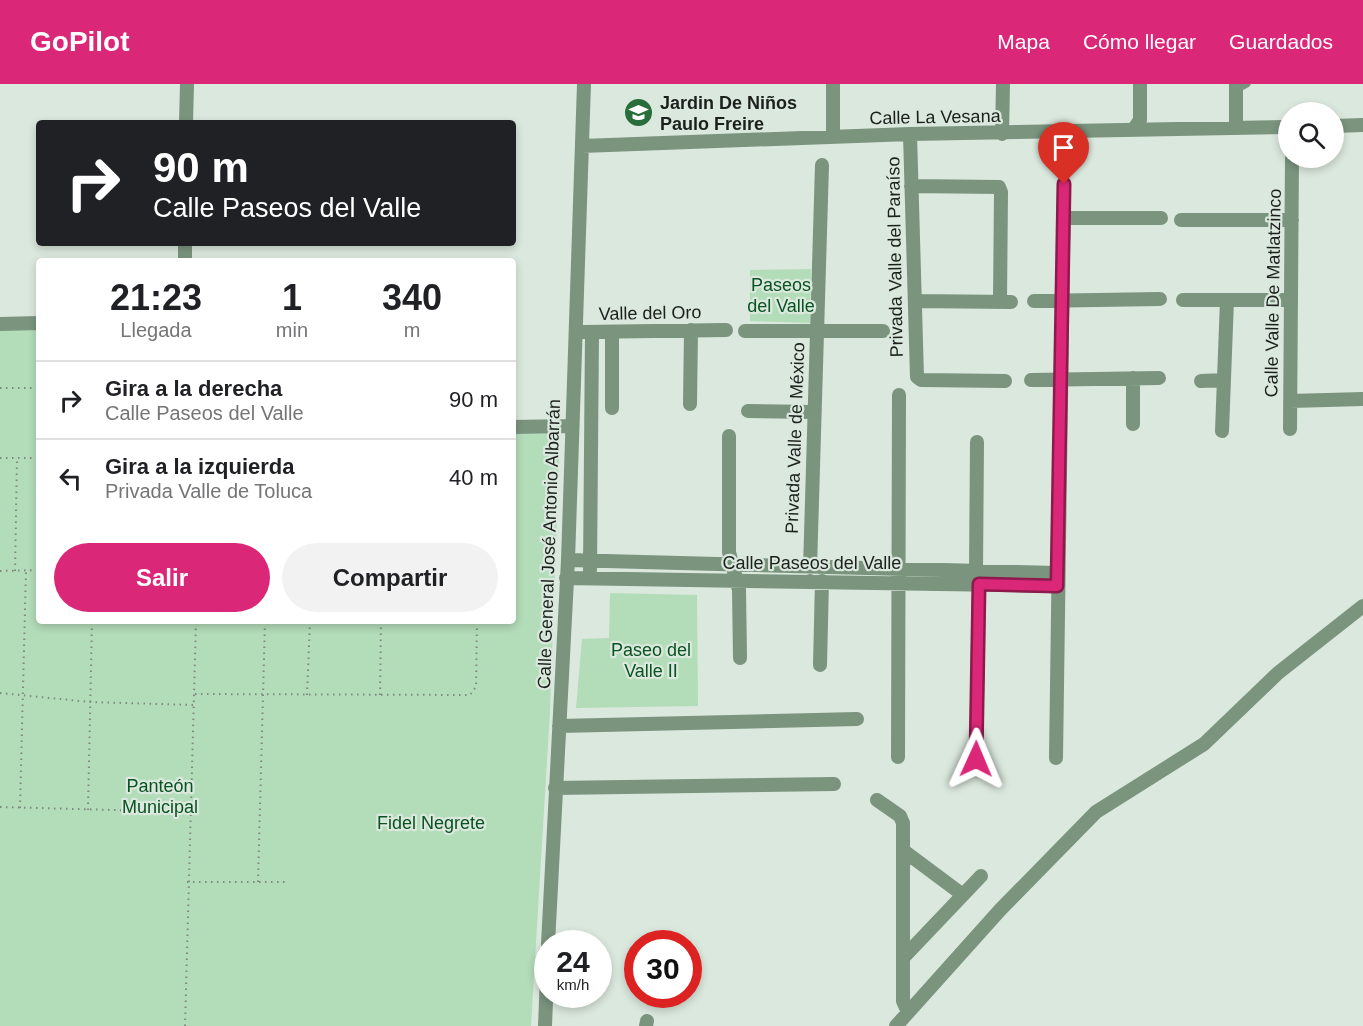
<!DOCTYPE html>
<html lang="es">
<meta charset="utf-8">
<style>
body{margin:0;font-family:Arial,sans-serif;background:#f2f2f2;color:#202124;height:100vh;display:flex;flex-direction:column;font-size:22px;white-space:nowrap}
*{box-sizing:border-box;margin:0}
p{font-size:20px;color:#757577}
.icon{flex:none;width:33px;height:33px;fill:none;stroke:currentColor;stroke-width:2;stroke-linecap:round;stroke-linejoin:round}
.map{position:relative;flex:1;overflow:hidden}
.drawer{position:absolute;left:36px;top:174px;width:480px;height:366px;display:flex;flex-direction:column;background:#fff;border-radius:6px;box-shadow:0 3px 9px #0003}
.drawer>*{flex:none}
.hud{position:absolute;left:36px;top:36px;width:480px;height:126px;border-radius:6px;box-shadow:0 3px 9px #0003;background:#202124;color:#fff;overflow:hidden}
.tools{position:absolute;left:1278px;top:18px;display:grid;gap:12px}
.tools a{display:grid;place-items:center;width:66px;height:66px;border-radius:50%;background:#fff;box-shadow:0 3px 9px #0003;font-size:30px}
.speed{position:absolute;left:534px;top:846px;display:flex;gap:12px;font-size:30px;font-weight:700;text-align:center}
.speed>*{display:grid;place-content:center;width:78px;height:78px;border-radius:50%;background:#fff;box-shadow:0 3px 9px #0003;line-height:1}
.speed small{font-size:15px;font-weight:400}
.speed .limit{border:9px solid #d22;background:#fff;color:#111}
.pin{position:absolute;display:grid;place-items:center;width:51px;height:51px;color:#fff;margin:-62px -26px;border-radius:50% 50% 50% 0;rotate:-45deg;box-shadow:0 0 6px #0007}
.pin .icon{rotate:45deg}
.me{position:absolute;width:66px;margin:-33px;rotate:1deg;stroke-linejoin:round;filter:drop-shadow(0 0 4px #0008)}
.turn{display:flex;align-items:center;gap:21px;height:126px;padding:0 18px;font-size:27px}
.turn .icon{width:78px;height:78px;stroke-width:2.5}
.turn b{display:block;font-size:42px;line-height:51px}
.eta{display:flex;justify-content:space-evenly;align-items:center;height:102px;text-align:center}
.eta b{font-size:36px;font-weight:600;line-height:42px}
.action{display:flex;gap:12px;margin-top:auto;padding:12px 18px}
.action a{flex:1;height:69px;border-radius:36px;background:#db2777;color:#fff;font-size:24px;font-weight:600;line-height:69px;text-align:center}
.action a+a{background:#f2f2f2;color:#202124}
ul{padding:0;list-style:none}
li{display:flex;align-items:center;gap:18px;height:78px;padding:0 18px;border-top:2px solid #e0e0e0}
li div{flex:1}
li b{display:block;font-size:22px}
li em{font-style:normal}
header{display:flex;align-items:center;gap:36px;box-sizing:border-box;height:84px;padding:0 30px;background:#db2777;color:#fff}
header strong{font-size:28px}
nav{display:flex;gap:33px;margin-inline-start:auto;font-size:21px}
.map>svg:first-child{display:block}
.green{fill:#b3dcb9}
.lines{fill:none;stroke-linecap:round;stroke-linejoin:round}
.path{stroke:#7f8880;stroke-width:2;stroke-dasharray:1.5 4.5;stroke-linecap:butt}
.lane{stroke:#7a947e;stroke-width:7}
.street{stroke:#7a947e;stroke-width:14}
.route-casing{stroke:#8e194d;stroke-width:15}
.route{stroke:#db2777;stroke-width:10}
.labels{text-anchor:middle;stroke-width:4.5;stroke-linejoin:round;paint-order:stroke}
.poi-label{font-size:18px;font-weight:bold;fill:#1b201c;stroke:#dbe8dd;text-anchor:start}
.street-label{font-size:18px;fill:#1b201c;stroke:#dbe8dd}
.park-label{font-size:18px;fill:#095222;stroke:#dbe8dd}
</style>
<header>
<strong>GoPilot</strong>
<nav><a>Mapa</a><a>Cómo llegar</a><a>Guardados</a></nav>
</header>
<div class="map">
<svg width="1363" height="942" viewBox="0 0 1363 942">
<rect width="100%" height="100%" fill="#dbe8dd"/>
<!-- green -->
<path class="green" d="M811 185 810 239 750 237V186Z
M39 243V537H513V350L560 349 550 627 531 942H0V244Z
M610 509 697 511 698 622 576 624 582 555 609 554Z"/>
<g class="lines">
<!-- path -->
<path class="path" d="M0 304H39
M0 374H39
M0 487 39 486
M15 487 17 374
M0 609 90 618 194 621
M195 610 470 611 476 603 477 537
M307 611 310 537
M380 611 381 537
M0 723 190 728
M20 724 26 486
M88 726 92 537
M187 798H286
M258 798 265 537
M185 942 196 537"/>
<!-- lane -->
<path class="lane" d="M1236 6 1247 0"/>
<!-- street -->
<path class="street" d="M833 0V53
M186 39 187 0
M1334 42 1363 41
M1236 44V0
M1134 45 1140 36V0
M910 50 917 293 921 296 1005 297
M1002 50 1003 0
M582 62 910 50 1288 43
M911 102 999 103 1001 108 1000 217
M1065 134H1161
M1181 136H1292
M185 177V159
M1183 216H1291
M915 217 1011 218
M1034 217 1160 215
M0 240 39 239
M745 247H883
M583 248 726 246
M612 249V324
M1133 294V340
M1031 296 1159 294
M1201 297 1224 296
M1290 317 1363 315
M690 320 691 246
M748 327 813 328
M513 343 571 342
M1290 345 1292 74
M1222 347 1227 216
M729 352V468L739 506 740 574
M568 476 1057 489
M810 484 822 81
M590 486 592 249
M976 487 977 358
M566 494 1057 502
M820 581 822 497
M559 642 857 635
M898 673 899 311
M1056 674 1064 100
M976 675 979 500
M555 704 834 700
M877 716 900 732 903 739V917L908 928
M904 767 963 811
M548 860 568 476 584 0
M903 874 981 792
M545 942 548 867
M646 942 647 937
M896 942 1000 826 1096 728 1204 660 1278 589 1363 522"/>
</g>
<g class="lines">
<defs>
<path id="route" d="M976 675 979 500 1057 502 1064 100"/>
</defs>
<!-- route casing -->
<use href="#route" class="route-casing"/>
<!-- route -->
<use href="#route" class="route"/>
</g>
<!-- icons -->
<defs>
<symbol id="school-disc" viewBox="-11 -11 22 22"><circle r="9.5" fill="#286e3a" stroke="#dbe8dd"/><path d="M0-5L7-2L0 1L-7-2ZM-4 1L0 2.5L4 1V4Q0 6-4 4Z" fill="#fff"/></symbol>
</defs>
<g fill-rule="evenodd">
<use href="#school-disc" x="622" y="12" width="33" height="33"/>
</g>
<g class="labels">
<!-- poi labels -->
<g class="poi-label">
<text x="660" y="25">Jardin De Niños<tspan x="660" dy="21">Paulo Freire</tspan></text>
</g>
<!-- street labels -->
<g class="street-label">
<text transform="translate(935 33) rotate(-1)" y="6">Calle La Vesana</text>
<text transform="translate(895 173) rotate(-91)" y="6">Privada Valle del Paraíso</text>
<text transform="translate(1273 209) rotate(-89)" y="6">Calle Valle De Matlatzinco</text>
<text transform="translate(650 229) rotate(-1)" y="6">Valle del Oro</text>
<text transform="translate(795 354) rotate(-88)" y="6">Privada Valle de México</text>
<text transform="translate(549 460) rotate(-88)" y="6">Calle General José Antonio Albarrán</text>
<text x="812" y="485">Calle Paseos del Valle</text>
</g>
<!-- park labels -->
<g class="park-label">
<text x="781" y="207">Paseos<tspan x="781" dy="21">del Valle</tspan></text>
<text x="651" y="572">Paseo del<tspan x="651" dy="21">Valle II</tspan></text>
<text x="160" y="708">Panteón<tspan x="160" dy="21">Municipal</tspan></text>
<text x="431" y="745">Fidel Negrete</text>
</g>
</g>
</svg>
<div class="tools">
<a><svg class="icon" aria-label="search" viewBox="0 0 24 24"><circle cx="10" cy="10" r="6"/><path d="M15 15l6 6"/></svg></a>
</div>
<div class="speed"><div>24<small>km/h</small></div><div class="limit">30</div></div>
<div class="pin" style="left:1064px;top:100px;background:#d93025"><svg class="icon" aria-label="arrive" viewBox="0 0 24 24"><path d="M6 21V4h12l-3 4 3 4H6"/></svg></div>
<svg class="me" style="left:976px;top:675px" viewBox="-20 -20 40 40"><path d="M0-17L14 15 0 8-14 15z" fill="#db2777" stroke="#fff" stroke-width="4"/></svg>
<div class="hud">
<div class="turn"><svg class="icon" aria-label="right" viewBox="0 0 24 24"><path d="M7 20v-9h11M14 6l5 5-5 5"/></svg><div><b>90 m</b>Calle Paseos del Valle</div></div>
</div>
<section class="drawer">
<div class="eta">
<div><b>21:23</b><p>Llegada</p></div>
<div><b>1</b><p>min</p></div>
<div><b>340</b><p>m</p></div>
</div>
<ul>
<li><svg class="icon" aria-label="right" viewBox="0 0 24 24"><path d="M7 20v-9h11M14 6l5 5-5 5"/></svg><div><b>Gira a la derecha</b><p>Calle Paseos del Valle</p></div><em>90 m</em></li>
<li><svg class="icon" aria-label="left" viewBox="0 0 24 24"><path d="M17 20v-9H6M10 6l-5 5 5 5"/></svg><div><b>Gira a la izquierda</b><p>Privada Valle de Toluca</p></div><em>40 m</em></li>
</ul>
<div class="action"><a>Salir</a><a>Compartir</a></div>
</section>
</div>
